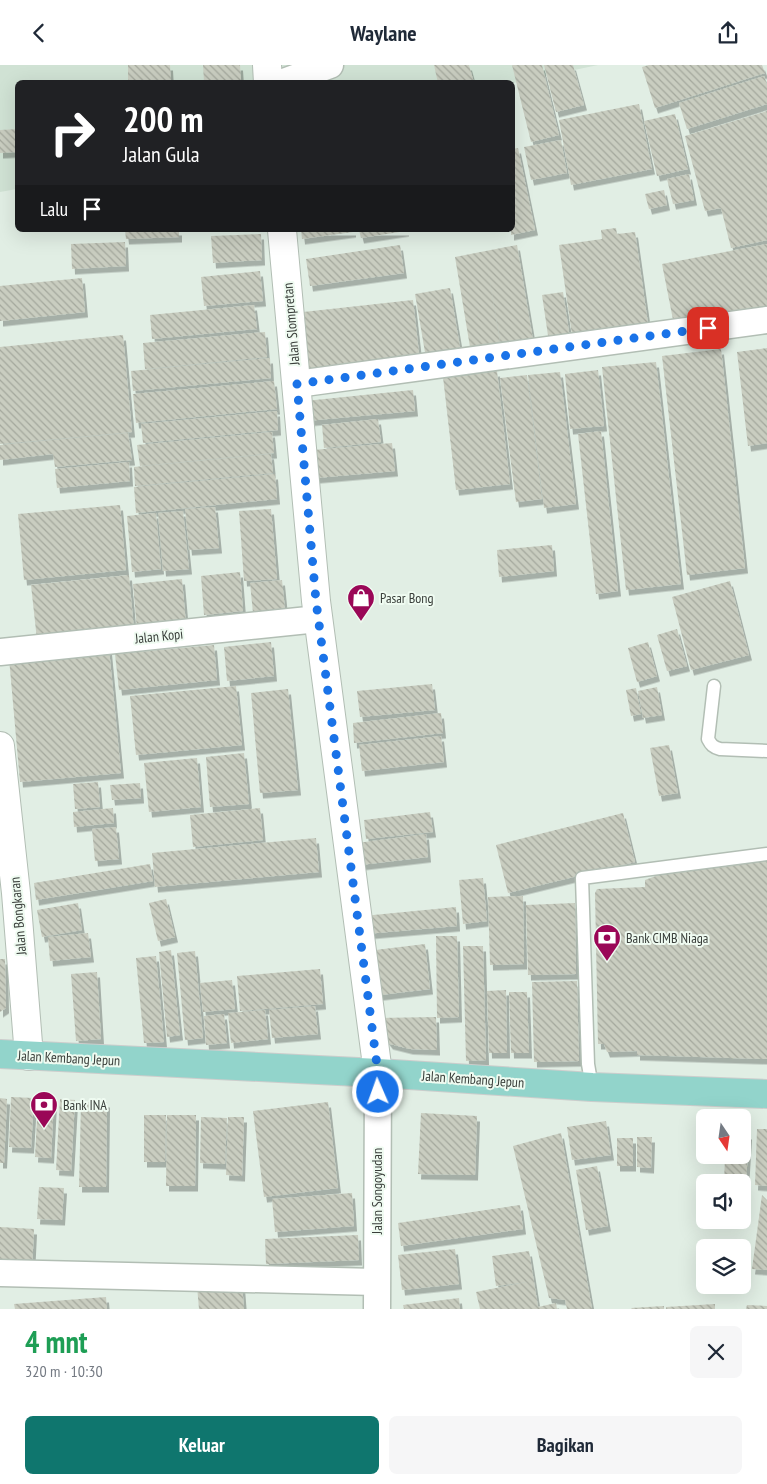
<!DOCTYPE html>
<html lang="id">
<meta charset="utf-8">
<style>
body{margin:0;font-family:"PT Sans Narrow",sans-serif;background:#f6f6f7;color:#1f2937;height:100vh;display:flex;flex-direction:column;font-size:19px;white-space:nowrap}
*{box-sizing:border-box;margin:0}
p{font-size:16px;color:#747a83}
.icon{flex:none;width:28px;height:28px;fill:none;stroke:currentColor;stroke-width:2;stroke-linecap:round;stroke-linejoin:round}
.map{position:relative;height:1244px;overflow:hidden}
.side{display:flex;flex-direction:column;background:#fff;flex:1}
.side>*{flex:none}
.top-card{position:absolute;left:15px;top:15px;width:500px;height:152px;border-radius:8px;box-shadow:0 5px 20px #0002;background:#202124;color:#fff;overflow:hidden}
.needle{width:32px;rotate:167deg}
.fabs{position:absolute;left:696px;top:1044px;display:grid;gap:10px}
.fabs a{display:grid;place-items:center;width:55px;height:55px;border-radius:8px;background:#fff;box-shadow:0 5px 20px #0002;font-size:25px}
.pin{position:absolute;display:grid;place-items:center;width:42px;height:42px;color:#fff;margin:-21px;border-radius:10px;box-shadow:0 2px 8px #0006}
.me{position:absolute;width:55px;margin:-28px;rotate:358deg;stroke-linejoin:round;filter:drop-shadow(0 0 4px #0008)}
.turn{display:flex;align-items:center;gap:18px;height:105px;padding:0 25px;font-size:22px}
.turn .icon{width:65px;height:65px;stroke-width:2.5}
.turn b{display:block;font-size:35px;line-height:42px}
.then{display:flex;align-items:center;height:48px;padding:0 25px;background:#0003;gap:10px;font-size:19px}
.round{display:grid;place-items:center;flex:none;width:52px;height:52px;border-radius:8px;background:#f6f6f7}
.head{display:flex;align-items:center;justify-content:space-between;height:85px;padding:0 25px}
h1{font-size:30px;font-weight:700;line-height:38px;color:#1e9e55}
.action{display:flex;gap:10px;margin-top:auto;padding:10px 25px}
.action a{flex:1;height:58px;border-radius:8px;background:#0f766e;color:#fff;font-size:20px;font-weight:700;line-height:58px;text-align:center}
.action a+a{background:#f6f6f7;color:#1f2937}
header{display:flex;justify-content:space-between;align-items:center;height:65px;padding:0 25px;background:#fff;font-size:22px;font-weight:700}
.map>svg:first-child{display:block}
.built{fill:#d0e2d4}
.building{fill:url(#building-back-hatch);filter:url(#shadow)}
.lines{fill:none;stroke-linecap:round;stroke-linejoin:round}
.service-casing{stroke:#b2beb4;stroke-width:15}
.minor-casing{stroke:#b2beb4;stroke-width:29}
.tertiary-casing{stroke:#b2beb4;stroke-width:30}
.primary-casing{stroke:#cccdcc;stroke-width:30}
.service{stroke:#fff;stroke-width:12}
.minor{stroke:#fff;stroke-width:26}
.tertiary{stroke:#fff;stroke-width:28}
.primary{stroke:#92d4cb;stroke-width:28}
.route{stroke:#1a73e8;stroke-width:9;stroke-dasharray:0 16.2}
.labels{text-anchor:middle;stroke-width:4;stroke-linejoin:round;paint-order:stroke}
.street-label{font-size:14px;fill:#393e3a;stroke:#effbf1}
.poi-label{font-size:14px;fill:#393e3a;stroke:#effbf1;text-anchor:start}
</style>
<header><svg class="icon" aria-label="back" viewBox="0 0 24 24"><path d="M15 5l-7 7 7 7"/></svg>Waylane<svg class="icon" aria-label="share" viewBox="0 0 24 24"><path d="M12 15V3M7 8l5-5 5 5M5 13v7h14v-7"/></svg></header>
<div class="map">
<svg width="767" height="1244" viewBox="0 0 767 1244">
<defs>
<pattern id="building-back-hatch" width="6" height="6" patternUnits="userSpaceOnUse" patternTransform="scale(1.25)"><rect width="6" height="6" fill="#c9cdc0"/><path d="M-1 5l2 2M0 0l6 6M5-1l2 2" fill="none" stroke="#a4a89d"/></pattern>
<filter id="shadow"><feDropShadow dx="3" dy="5.5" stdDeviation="0" flood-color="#0004"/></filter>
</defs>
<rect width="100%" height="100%" fill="#e1eee4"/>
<!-- built -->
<path class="built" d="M0 0H598L513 18H18L17 124 0 127Z"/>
<!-- building -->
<path class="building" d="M128 0H170L171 18H128Z
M203 0H240L241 15 204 17Z
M434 0H469L474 18H438Z
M512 0H542L559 70 531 77Z
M544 0H573L584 40 556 47Z
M649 0H762L765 8 655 43 642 2Z
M764 11 767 19V39L687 64 679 38Z
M639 39 652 104 571 120 559 55Z
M767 46V175L731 183 721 143 705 146 685 71Z
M675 49 688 104 657 111 644 56Z
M18 64V87L0 88V65Z
M561 75 567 108 531 115 524 82Z
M518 83 535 165 511 170 512 84Z
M689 109 694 135 673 139 667 114Z
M664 125 667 140 649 144 645 129Z
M616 163 617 169 635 167 649 266 573 277 559 180 602 174 601 165Z
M125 165H179V172L126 174Z
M301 165H353V167L302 174Z
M359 165H406V166L361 173Z
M261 169 262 195 213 198 211 171Z
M125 177 126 201 72 204 71 179Z
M767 179V247L675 265 662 199Z
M400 180 404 208 310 221 306 194Z
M517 180 534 281 502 286 485 188 501 283 471 288 455 192Z
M260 206 263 236 204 241 201 212Z
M82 213 85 247 0 256V221Z
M450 223 462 294 427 299 415 229Z
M563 227 571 280 550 284 542 230Z
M413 235 420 297 301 310 294 248Z
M254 240 257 264 152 274 150 250Z
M265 267 267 292 145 304 143 278Z
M123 270 132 367 0 379V282Z
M767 283V378L748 381 737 287Z
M721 284 745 503 687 510 662 291Z
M270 293 271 313 133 326 131 306Z
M656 297 681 519 626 525 602 302Z
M598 305 604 361 570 364 565 309Z
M497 306 510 419 456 425 443 312Z
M560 307 576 439 544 443 528 310Z
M527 310 542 434 516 437 500 313Z
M274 316 277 344 136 358 133 329Z
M413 325 415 346 306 356 305 336Z
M277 346 278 365 143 378 141 359Z
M378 354 381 377 324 383 322 360Z
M601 366 618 526 596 529 578 369Z
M272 367 274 388 140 401 137 380Z
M128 368 132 395 55 402 53 389 0 395V380Z
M392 378 395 406 316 413 313 385Z
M271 389 273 408 135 421 134 402Z
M129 397 130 416 57 423 55 404Z
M275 409 277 434 136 448 134 422Z
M120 440 126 505 24 515 18 449Z
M215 442 219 483 189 485 185 444Z
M271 444 277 514 244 516 239 446Z
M183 446 189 504 163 506 158 448Z
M156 448 161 504 132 507 127 451Z
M552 480 554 506 499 512 497 485Z
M240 507 243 546 204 550 201 511Z
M129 510 134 566 37 575 31 520Z
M182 514 186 560 137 565 133 519Z
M282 515 286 555 254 558 250 518Z
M730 516 749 590 691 605 672 532Z
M677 564 687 601 667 606 657 570Z
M271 577 274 611 227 616 224 582Z
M648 577 657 611 637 617 628 583Z
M214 580 217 615 119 625 115 589Z
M109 584 121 708 20 717 9 593Z
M432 619 435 645 360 652 357 626Z
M236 621 242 680 136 690 130 631Z
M657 622 662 650 643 653 638 626Z
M636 623 641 649 631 651 626 625Z
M288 624 298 725 260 728 251 628Z
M441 648 443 668 354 678 353 658Z
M441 671 444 697 362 706 359 680Z
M669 680 678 728 659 731 650 683Z
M244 688 249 739 210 742 206 692Z
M197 693 201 742 149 747 144 698Z
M98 717 100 742 75 744 73 719Z
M140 718 141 733 112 735 110 720Z
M113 743 114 758 74 762 73 747Z
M260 743 263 775 193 782 190 750Z
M430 747 433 767 366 774 364 755Z
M623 748 635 797 508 828 496 780Z
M116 762 119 794 95 796 92 764Z
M426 769 428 792 360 800 357 778Z
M316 773 319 807 155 822 152 788Z
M767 793V994L637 990V986L607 987 604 979H598L595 828 597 824 645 822V815L661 809 674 801 754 798V794Z
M150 799 153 816 36 835 34 818Z
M483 813 487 856 463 859 459 815Z
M523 831 524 899 490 900 488 832Z
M166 834 175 872 158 876 149 838Z
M78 838 82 865 42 872 37 845Z
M575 838 576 909 528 910 526 840Z
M456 842 457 861 365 869 363 851Z
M88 868 91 892 50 896 48 872Z
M436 871H457L459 952 437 953Z
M425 879 430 924 372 931 367 886Z
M463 881H483L486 995 466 996Z
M171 885 180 970 167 972 159 887Z
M195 886 203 973 185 975 177 888Z
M156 891 164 977 144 978 136 893Z
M0 894H5L6 943 0 947Z
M320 904 323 939 240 946 237 911Z
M97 907 101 974 76 976 71 909Z
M232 915 235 944 203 947 200 918Z
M577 916 579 996 534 997 532 917Z
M506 925 507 988H489L487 926Z
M509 927H527L529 988H511Z
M315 941 318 969 272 973 269 945Z
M265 945 268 974 231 978 228 948Z
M224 949 227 978 206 980 204 951Z
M436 952 437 985 410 984 390 979 381 967 377 953Z
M11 1032 34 1033 31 1083 9 1082Z
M0 1033 7 1034 4 1098H0Z
M38 1034 54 1035 51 1093 35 1092Z
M60 1034 75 1035 71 1106 56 1105Z
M81 1037H107L106 1122H79Z
M328 1037 338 1123 264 1132 253 1046Z
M421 1048 477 1051 475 1110 418 1109Z
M144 1050H166L165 1097H144Z
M167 1050H196L195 1121H166Z
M201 1052 227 1053 225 1099 200 1098Z
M228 1052H244L242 1111 226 1110Z
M606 1056 611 1090 572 1095 567 1062Z
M757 1064H767V1121L755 1120Z
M561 1068 592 1244H567L565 1235 549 1233 513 1081Z
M742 1069H749L746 1118 724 1117 725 1092H711V1090H742Z
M637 1072H652L651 1103 637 1102Z
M617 1073H633V1101H617Z
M597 1101 608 1161 586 1165 576 1105Z
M39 1122 64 1123 62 1155 37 1154Z
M352 1128 354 1161 275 1167 272 1134Z
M762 1130 767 1135V1205L752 1204Z
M520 1140 523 1164 401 1181 398 1158Z
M0 1162 34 1164 32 1204 0 1202Z
M358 1170 359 1195 266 1199 265 1174Z
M455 1184 459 1219 402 1225 398 1190Z
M529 1186 538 1242 556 1238 557 1244H480L476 1227 527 1217 496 1221 492 1191Z
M242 1219 244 1244H199L197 1221Z
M106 1232 107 1244H15L14 1239Z
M459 1233 460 1244H404L403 1240Z
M715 1239V1244H666V1242Z
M747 1240 767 1241V1244H746Z
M664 1241V1244H632L631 1243Z"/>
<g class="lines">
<defs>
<path id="service" d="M714 621 708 674C711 680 713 682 720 684L767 686
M592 1022 588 999 582 813 767 789"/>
<path id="minor" d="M281 18 330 0
M297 319 767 255
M0 587 318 554
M0 1208 376 1217
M377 1244 378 1008"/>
<path id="tertiary" d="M267 0 268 18
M282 165 316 536 378 1008
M0 681 16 828 29 991"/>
<path id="primary" d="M0 989 378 1008 592 1022 767 1029"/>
</defs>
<!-- service casing -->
<use href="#service" class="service-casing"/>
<!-- minor casing -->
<use href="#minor" class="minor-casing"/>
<!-- tertiary casing -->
<use href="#tertiary" class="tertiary-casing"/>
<!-- primary casing -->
<use href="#primary" class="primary-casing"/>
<!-- service -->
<use href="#service" class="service"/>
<!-- minor -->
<use href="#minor" class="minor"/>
<!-- tertiary -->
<use href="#tertiary" class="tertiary"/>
<!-- primary -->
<use href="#primary" class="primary"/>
</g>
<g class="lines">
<!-- route -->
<path class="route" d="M378 1027V1008L316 536 297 319 708 263"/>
</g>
<!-- icons -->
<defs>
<symbol id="shop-pin" viewBox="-11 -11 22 30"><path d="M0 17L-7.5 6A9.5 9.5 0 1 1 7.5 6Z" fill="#9a0757" stroke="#effbf1"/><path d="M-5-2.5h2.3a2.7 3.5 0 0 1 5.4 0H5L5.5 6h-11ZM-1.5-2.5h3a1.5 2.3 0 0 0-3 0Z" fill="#fff"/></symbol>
<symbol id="bank-pin" viewBox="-11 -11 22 30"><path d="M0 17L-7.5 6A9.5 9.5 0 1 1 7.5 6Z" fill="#9a0757" stroke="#effbf1"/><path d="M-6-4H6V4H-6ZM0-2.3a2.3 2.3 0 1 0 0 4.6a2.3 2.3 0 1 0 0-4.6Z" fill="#fff"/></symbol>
</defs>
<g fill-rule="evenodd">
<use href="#shop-pin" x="345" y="517" width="32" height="43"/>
<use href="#bank-pin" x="591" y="857" width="32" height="43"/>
<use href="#bank-pin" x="28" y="1024" width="32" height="43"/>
</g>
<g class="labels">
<!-- street labels -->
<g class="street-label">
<text transform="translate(291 259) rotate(-95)" y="5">Jalan Slompretan</text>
<text transform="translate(159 571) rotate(-6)" y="5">Jalan Kopi</text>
<text transform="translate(18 851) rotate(-95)" y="5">Jalan Bongkaran</text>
<text transform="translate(69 993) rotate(3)" y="5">Jalan Kembang Jepun</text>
<text transform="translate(473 1014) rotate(4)" y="5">Jalan Kembang Jepun</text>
<text transform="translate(377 1126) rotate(-90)" y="5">Jalan Songoyudan</text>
</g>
<!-- poi labels -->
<g class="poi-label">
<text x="380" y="538">Pasar Bong</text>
<text x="626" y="878">Bank CIMB Niaga</text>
<text x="63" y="1045">Bank INA</text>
</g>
</g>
</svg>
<div class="fabs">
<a><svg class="needle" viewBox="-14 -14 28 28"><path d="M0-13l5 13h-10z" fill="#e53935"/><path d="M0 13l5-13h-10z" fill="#747a83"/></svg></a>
<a><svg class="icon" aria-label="sound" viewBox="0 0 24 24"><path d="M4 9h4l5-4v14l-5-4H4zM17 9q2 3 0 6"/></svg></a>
<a><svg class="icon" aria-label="layers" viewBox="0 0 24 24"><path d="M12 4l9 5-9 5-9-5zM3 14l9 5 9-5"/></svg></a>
</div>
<div class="pin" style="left:708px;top:263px;background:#d93025"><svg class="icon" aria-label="arrive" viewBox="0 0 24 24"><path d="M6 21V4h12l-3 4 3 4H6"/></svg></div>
<svg class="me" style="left:378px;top:1027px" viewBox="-20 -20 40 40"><circle r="17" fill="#1a73e8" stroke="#fff" stroke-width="3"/><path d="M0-11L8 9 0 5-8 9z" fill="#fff"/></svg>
<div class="top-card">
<div class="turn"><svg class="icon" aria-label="right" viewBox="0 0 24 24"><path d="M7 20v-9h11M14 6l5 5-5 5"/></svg><div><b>200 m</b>Jalan Gula</div></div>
<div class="then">Lalu<svg class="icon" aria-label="arrive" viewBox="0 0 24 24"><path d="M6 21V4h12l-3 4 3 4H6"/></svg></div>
</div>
</div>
<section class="side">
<div class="head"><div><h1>4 mnt</h1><p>320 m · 10:30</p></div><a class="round"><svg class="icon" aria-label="close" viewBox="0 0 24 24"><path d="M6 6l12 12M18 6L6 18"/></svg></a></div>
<div class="action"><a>Keluar</a><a>Bagikan</a></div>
</section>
